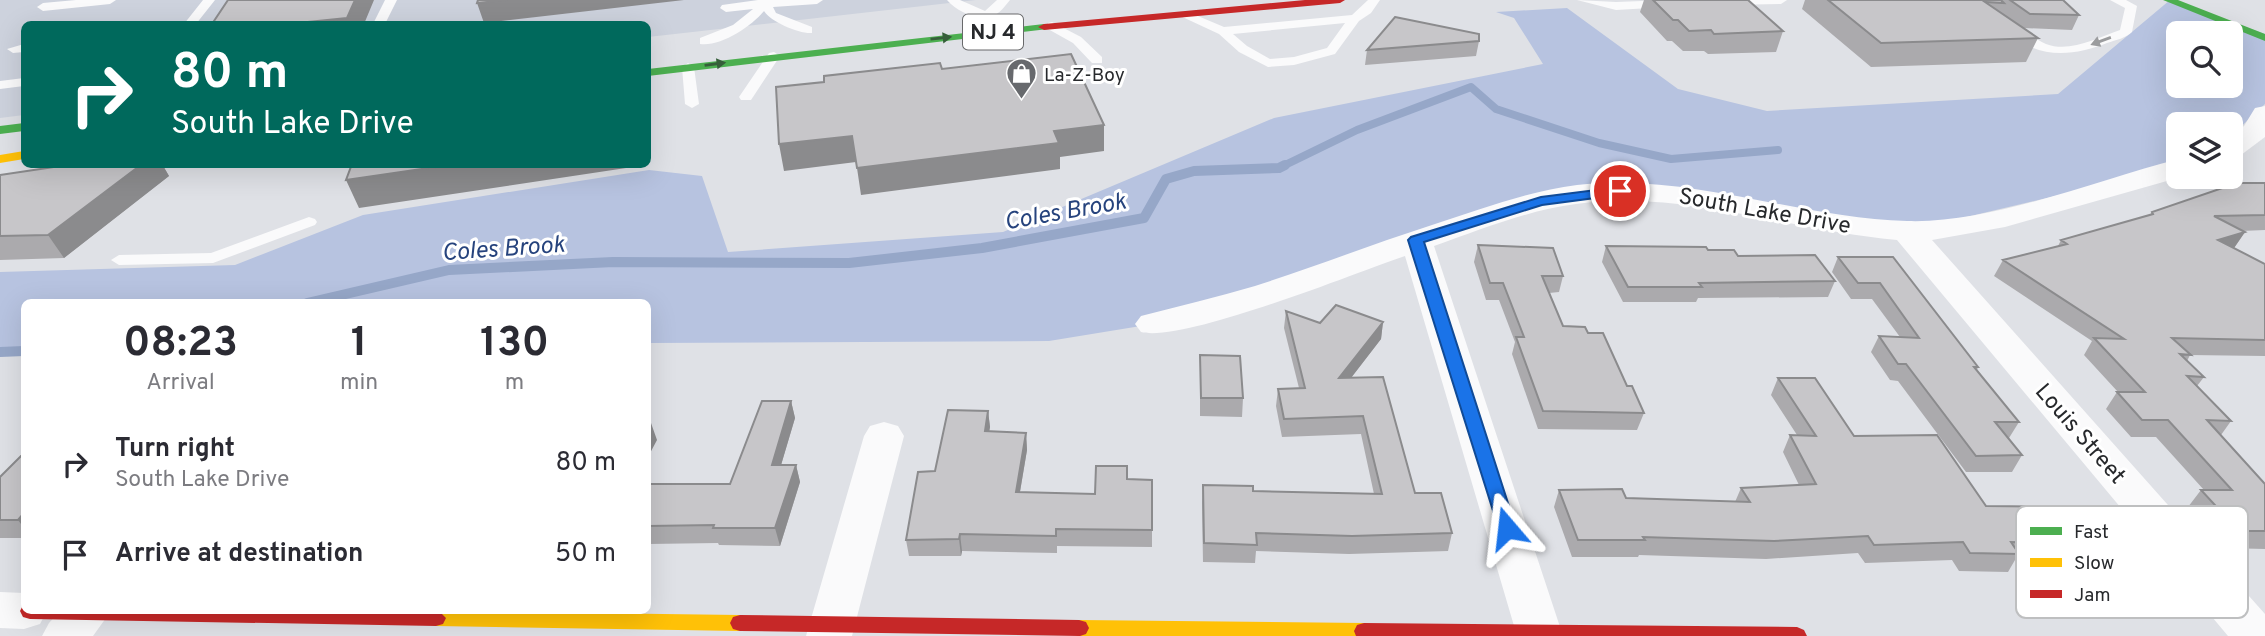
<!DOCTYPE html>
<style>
body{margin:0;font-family:Overpass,sans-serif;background:#f2f2f3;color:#2b2b33;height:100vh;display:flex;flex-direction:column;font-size:26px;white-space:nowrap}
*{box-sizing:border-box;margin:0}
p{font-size:23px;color:#7c7c81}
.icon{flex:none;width:38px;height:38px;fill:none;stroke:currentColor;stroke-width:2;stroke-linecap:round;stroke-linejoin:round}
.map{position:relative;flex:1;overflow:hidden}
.side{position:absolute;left:21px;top:299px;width:630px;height:315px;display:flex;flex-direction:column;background:#fff;border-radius:10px;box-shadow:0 7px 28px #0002}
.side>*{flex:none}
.banner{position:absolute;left:21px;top:21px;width:630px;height:147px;border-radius:10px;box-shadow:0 7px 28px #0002;background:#00695c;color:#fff;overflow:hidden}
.controls{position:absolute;left:2166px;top:21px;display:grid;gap:14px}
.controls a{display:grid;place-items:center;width:77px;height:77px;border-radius:10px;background:#fff;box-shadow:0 7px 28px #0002;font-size:35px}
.pin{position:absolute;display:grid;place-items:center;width:60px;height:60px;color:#fff;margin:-30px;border:4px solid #fff;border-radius:50%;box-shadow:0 2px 7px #0007}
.me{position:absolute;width:77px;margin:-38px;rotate:343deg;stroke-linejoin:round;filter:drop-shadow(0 0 5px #0008)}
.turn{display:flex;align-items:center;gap:24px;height:147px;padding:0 35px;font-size:32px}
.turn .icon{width:91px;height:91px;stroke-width:2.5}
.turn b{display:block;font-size:49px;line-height:60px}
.eta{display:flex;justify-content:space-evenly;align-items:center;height:119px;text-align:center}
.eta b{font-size:42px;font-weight:700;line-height:49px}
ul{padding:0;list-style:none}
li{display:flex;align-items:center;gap:21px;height:91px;padding:0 35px}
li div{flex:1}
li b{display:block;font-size:26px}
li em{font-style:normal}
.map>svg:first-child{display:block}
.built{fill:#cdd2dd}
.forest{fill:#b7c3e0;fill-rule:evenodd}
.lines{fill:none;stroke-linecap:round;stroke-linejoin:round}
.stream-far1{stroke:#96a7c8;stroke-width:8}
.stream{stroke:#96a7c8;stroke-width:10}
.lane{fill:#fafafb;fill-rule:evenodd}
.street{fill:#fafafb;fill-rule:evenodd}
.fast{fill:#4caf50;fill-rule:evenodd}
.slow{fill:#ffc107;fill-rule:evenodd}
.jam{fill:#c62828;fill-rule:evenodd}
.wall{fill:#abaaad}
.shaded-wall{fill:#8b8b8d}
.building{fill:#c7c6c9;stroke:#8b8b8d;stroke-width:2}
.oneway{fill:#365f3a}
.oneway2{fill:#9b9c9e}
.route{fill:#1a73e8;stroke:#114b97;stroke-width:2}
.labels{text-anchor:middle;stroke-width:6;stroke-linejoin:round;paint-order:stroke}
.far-poi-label{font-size:19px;fill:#27292c;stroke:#fff;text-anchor:start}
.shield{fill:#fff;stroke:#68696b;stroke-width:2}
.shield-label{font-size:21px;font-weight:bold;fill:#27292c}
.street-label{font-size:23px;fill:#27292c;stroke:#fff}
.water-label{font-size:24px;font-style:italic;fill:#26437d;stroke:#fff}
.key{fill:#fff;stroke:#bebfc0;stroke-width:2}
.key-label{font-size:19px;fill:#27292c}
</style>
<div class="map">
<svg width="2265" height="636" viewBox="0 0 2265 636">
<rect width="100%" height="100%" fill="#dfe1e6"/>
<!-- built -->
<path class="built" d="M0 0H976L648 37V24H24V115L0 118Z"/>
<!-- forest -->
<path class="forest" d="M2170 0 2265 34V104L2231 136V124H2179V167L1907 231 1713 198 1541 201 1153 324 1049 341 648 343V303H24V350L0 356V272L235 265 363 215 649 170 702 176 728 252 1003 232 1274 118 1543 64 1514 18 1496 12 1567 8 1678 89 1767 111 2058 94ZM2179 33H2231V86H2179Z"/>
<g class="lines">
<!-- stream-far1 -->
<path class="stream-far1" d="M1281 167 1357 130 1471 87 1496 109 1599 143 1671 159 1778 150"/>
<!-- stream -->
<path class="stream" d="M307 303 449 270 613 262 849 263 982 248 1144 218 1166 179 1194 171 1279 168 1285 165
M0 352 24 351"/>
<!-- lane -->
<path class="lane" d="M76 0H116L110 4 43 11 37 7 43 3Z
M203 0H215L196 24H184Z
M385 0H397L385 24H373Z
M758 0H823L817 4 773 7 776 13 812 27V33C799 34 771 22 764 11 751 27 720 47 700 44V38L733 25 753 9 726 12 720 8 722 5Z
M947 0H960L985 11 997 0H1010C1006 5 999 14 993 16 978 21 957 12 947 0Z
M1368 0H1380L1371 13 1359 21 1335 54 1294 65 1268 67 1239 52 1219 34 1176 14 1186 11 1224 27 1352 15ZM1345 23 1327 48 1294 57 1270 59 1247 46 1233 34Z
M1577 0 1616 2 1669 0 1673 3 1667 7 1616 10Z
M1721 0H1787L1781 4 1726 5Z
M2110 0H2126L2137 6 2132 32C2126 38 2116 40 2107 43 2074 56 2037 60 2010 32L2016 28C2027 32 2035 39 2046 44 2070 53 2097 38 2120 30L2125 8Z
M1052 22 1081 37 1102 57V63H1092L1073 43 1048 29V23Z
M24 44V52L13 53 7 49Z
M774 52 780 56 753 97 751 100H741L739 97 769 53Z
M688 63 694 67 699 104 692 108 685 104 682 67Z
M24 78V86L0 89V81Z
M309 217 315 219 317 222 315 225 213 263 119 265 111 260 119 255 211 253Z"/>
<!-- street -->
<path class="street" d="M2265 106V137L2241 155 2231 158V135L2244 126 2255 108Z
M2179 159V177H2181L2005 227 1932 240 2265 614V636H2228L1897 240C1791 231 1684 189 1576 204 1528 210 1480 230 1434 246L1563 636H1517L1405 256C1355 273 1183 343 1141 332L1135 324 1141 316C1179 306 1217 297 1255 286 1314 267 1373 244 1432 225 1480 210 1528 191 1577 185 1689 172 1796 218 1907 221 1991 224 2096 180 2179 159Z
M884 422 898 426 904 436 852 636H806L864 436 870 426Z
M0 592 24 593V611H47L40 624 24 629 0 628Z
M60 611H111L93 636H42L49 623Z"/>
<!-- fast -->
<path class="fast" d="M2163 0H2178L2265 34V41Z
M1044 24 1050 27 1048 29 648 76V69Z
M24 123V131L0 134V126Z"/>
<!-- slow -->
<path class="slow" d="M24 151V159L0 163V155Z
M433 611 740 615 747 617 750 623 747 629 740 631 436 626 429 624 426 618Z
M1079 620 1364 623 1371 625 1374 631 1372 636H1078L1072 634 1069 628 1072 622Z"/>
<!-- jam -->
<path class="jam" d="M1305 0H1345L1340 3 1044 30 1038 27 1044 24Z
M23 605 24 611H439L446 618 443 624 436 626 30 619 23 617 20 611Z
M740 615 1079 620 1086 622 1089 628 1086 634 1080 636 740 631 733 629 730 623 733 617Z
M1364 623 1797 627 1804 630 1807 636H1356L1354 631 1357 625Z"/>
</g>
<!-- wall -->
<path class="wall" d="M1644 0H1748L1783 31 1776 52 1708 54 1704 51H1683L1672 41H1667L1640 12Z
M1805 0H2063L2079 15 2072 30 2024 28 2038 38 2026 62 1871 67 1802 9Z
M1479 41 1476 56 1365 65 1367 50Z
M74 164H162L169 176 64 258 0 260V175Z
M2265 183V230L2241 231 2245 232 2234 248 2265 264V356L2190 355 2187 361 2204 377 2197 386 2231 421 2221 435 2265 484V549L2225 548 2188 507 2201 490H2204L2156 437H2131L2106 409 2117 392H2118L2084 355 2092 341 1994 276 2003 260 2058 246 2061 240 2150 215 2152 212Z
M1478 245 1563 276 1559 292 1549 293 1563 326 1588 333 1627 386 1644 413 1637 430 1538 429 1512 354 1515 342 1499 300H1486L1474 262Z
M1606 246 1708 250 1738 256 1835 281 1828 297 1698 298 1696 302H1623L1602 262Z
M1838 257H1893L1978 367 1977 370 2019 422 2009 438H2008L2022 455 2012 472H1966L1898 381 1890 380 1871 352 1879 336 1900 337 1872 299H1851L1832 272Z
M1286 311 1320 323 1383 322 1381 339 1351 378 1415 493 1452 533 1448 551 1349 554 1256 551 1255 563 1203 562 1202 503 1203 485 1253 491 1374 494 1361 434 1282 437 1276 406 1278 389 1299 388 1284 328Z
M1200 355 1243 398 1242 417 1200 416Z
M1778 378 1854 436 1986 506 2093 517 2129 544 2117 561 2015 560 2008 572 1959 571 1952 560 1865 563 1858 553 1766 559 1639 555 1638 557H1572L1554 507 1559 490 1626 498 1735 502 1741 488 1799 485 1783 452 1790 435H1797L1771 395Z
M791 401 795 418 781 465H796L800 482 780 546 719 545 718 543 648 544V484H730Z
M988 411 990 427 989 432 1026 433 1027 450 1020 492 1095 494 1127 479 1152 480V547L1057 546V553L962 551 961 556H909L906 540 935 471Z
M24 456V538H0V477Z"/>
<!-- shaded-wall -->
<path class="shaded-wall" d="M355 0H374L364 24H288Z
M507 0H684L484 23 477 3Z
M1104 125V151L1060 157V169L861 195 857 168 1054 131Z
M852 136 856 162 784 171 779 144Z
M142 164H162L169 176 64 258 48 235Z
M456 164H646V165L359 208 346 180Z
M2245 232 2234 248 2218 240Z
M1383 322 1381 339 1337 396 1339 378Z
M791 401 795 418 776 482 772 465Z
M988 411 990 427 986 448 985 431Z
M651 423 657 440 648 457V429Z
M1026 433 1027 450 1017 509 1016 492Z
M796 465 800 482 780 546 775 528Z
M24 513V528L18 520Z
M960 534 962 551 961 556 959 539Z"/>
<!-- building -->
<path class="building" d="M228 0H355L347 18 288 24H212Z
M478 0H507L477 3Z
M1653 0H1748L1783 31 1714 34 1711 30 1689 31 1678 20H1673Z
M1828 0H2001L2004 3 1985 2 2038 38 1881 43Z
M2010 0H2063L2079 15 2030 14Z
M1395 17 1479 34V41L1367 50Z
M1071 54 1104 125 1054 131 1059 143 857 168 852 136 779 144 776 87 824 82V76L940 63 942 69Z
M74 164H142L48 235 0 236V175Z
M352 164H456L346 180Z
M2237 183H2265V215L2214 216 2245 232 2218 240 2265 264V340L2172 338 2191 355 2180 354 2204 377 2187 376 2231 421 2207 420 2265 484V531H2239L2201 490H2232L2168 420H2142L2117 392H2145L2094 338 2124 339 2003 260 2067 244 2061 240 2153 214 2152 212Z
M1478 245 1553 248 1563 276H1542L1563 326 1585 327 1588 333H1603L1627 386H1632L1644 413 1543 411 1516 337H1524L1503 283H1490Z
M1606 246 1706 247 1708 250H1734L1738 256 1815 255 1835 281 1699 283 1702 287H1628Z
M1838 257H1893L1978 367H1974L2019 422H1995L2022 455 1976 456 1906 364H1898L1879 336 1919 338 1880 283H1858Z
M1336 305 1383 322 1339 378 1383 377 1415 493H1441L1452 533 1352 536 1256 533 1257 545 1204 543 1203 485 1253 486V491L1382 494 1363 416 1284 419 1278 389 1305 388 1286 311 1320 323Z
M1200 355 1240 356 1243 398H1201Z
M1778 378H1815L1854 436 1937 435 1986 506 2085 507 2093 517H2108L2129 544 2011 542 2019 554 1970 553 1963 542 1874 545 1868 536 1774 541 1643 537 1645 540H1578L1559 490 1622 489 1626 498 1750 502 1741 488 1816 484 1790 435 1816 436Z
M762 401H791L772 465H796L775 528H713L714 525 648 526V484H730Z
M948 410 988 411 985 431 1026 433 1016 492 1095 494 1096 466H1127V479L1152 480V530L1056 529V536L960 534 959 539 906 540 918 472 935 471Z
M21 456H24V513L18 520H0V477Z"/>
<!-- one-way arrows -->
<defs><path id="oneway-solid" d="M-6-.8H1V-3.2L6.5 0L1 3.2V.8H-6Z" transform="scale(1.75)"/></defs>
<g class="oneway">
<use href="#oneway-solid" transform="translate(941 38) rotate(-6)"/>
<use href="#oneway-solid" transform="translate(715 64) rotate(-8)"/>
</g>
<use class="oneway2" href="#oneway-solid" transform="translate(2101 41) rotate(160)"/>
<!-- route -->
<path class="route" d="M1620 187 1625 188V194L1542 205 1424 242 1516 528 1513 533 1507 536 1500 533 1408 240 1411 237 1541 197Z"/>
<!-- icons -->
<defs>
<symbol id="shop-pin" viewBox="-11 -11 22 30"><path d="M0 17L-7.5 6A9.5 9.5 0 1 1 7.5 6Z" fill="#67696d" stroke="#fff"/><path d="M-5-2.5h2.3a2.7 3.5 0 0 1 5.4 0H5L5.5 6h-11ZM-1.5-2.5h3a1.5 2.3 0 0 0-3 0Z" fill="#fff"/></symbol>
</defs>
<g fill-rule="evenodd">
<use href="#shop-pin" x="1004" y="56" width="35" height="47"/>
</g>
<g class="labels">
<!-- far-poi labels -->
<g class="far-poi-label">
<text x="1044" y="81">La-Z-Boy</text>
</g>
<!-- shield labels -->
<rect class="shield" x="963" y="14.5" width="60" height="35" rx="5"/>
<g class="shield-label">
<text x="993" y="39">NJ 4</text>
</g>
<!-- street labels -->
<g class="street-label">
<text transform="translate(1765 210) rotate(10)" y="8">South Lake Drive</text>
<text transform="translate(2081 433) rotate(49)" y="8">Louis Street</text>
</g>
<!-- water labels -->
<g class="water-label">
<text transform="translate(1065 211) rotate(-10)" y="8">Coles Brook</text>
<text transform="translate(503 248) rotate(-4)" y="8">Coles Brook</text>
</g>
</g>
<!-- legend -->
<rect x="2016" y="506" width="232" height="112" rx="10" class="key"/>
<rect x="2030" y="527" width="32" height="8" fill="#4caf50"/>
<rect x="2030" y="558" width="32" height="9" fill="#ffc107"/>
<rect x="2030" y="590" width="32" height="8" fill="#c62828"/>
<g class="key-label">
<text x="2074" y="538">Fast</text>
<text x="2074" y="569">Slow</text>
<text x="2074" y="601">Jam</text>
</g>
</svg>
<div class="controls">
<a><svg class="icon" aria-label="search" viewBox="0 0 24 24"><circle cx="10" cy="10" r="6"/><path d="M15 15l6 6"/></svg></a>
<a><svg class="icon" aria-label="layers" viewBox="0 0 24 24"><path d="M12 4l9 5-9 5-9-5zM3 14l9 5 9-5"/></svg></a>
</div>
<div class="pin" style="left:1620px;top:191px;background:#d93025"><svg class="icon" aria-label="arrive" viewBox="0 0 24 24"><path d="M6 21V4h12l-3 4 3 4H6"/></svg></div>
<svg class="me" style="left:1507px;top:528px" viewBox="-20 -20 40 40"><path d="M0-17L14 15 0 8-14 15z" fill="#1a73e8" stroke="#fff" stroke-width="4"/></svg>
<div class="banner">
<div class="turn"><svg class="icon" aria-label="right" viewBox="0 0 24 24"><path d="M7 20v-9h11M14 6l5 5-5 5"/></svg><div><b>80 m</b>South Lake Drive</div></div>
</div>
<section class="side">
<div class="eta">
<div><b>08:23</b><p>Arrival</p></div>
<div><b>1</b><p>min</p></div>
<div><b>130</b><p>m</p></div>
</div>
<ul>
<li><svg class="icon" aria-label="right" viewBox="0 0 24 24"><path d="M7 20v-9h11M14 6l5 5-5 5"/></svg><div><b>Turn right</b><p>South Lake Drive</p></div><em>80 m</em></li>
<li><svg class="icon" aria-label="arrive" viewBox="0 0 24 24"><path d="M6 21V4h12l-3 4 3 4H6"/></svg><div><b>Arrive at destination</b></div><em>50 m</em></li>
</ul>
</section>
</div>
